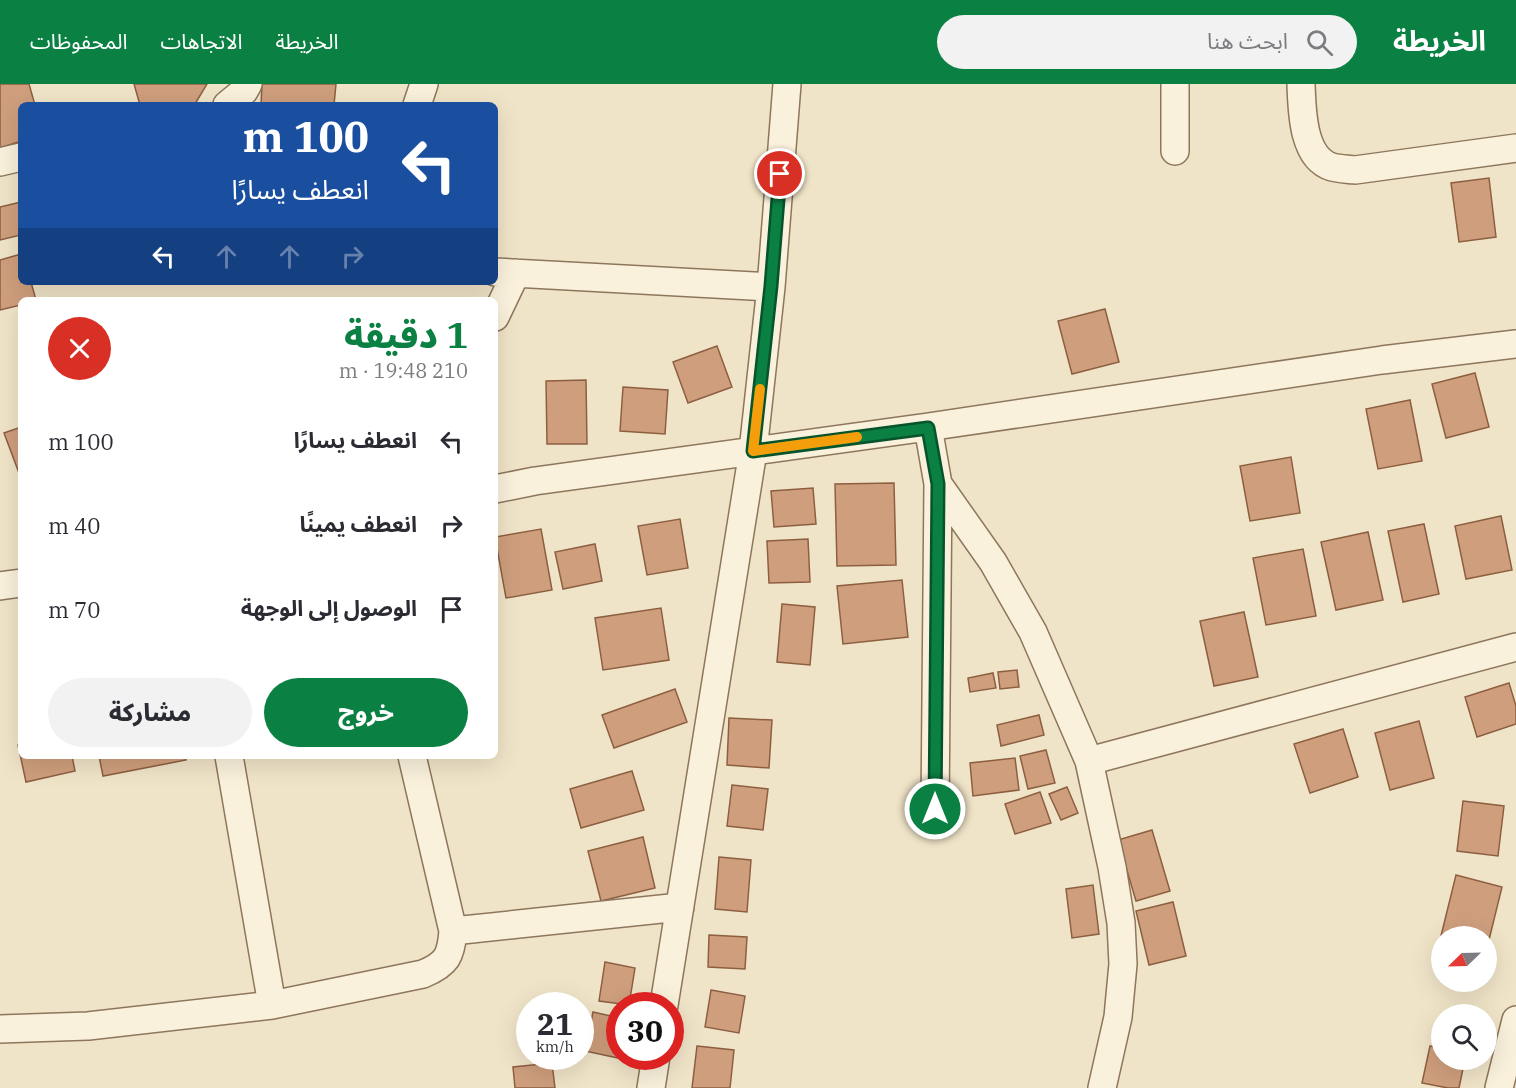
<!DOCTYPE html>
<html lang="ar">
<meta charset="utf-8">
<style>
body{margin:0;font-family:"IBM Plex Serif","Noto Sans Arabic",serif;background:#f2f2f3;color:#2b2b33;direction:rtl;height:100vh;display:flex;flex-direction:column;font-size:22px;white-space:nowrap}
*{box-sizing:border-box;margin:0}
p{font-size:20px;color:#7c7c81}
.icon{flex:none;width:33px;height:33px;fill:none;stroke:currentColor;stroke-width:2;stroke-linecap:round;stroke-linejoin:round}
.map{position:relative;flex:1;overflow:hidden;direction:ltr}
.panel{position:absolute;left:18px;top:213px;width:480px;height:462px;display:flex;flex-direction:column;background:#fff;border-radius:9px;box-shadow:0 6px 24px #0002;direction:rtl}
.panel>*{flex:none}
.hud{position:absolute;left:18px;top:18px;width:480px;height:183px;border-radius:9px;box-shadow:0 6px 24px #0002;direction:rtl;background:#1a4fa0;color:#fff;overflow:hidden}
.needle{width:39px;rotate:247deg}
.tools{position:absolute;left:1431px;top:842px;display:grid;gap:12px}
.tools a{display:grid;place-items:center;width:66px;height:66px;border-radius:50%;background:#fff;box-shadow:0 6px 24px #0002;font-size:30px}
.speed{position:absolute;left:516px;top:908px;display:flex;gap:12px;font-size:30px;font-weight:700;text-align:center}
.speed>*{display:grid;place-content:center;width:78px;height:78px;border-radius:50%;background:#fff;box-shadow:0 6px 24px #0002;line-height:1}
.speed small{font-size:15px;font-weight:400}
.speed .limit{border:9px solid #d22;background:#fff;color:#111}
.pin{position:absolute;display:grid;place-items:center;width:51px;height:51px;color:#fff;margin:-26px;border:3px solid #fff;border-radius:50%;box-shadow:0 2px 6px #0007}
.me{position:absolute;width:66px;margin:-33px;rotate:0deg;stroke-linejoin:round;filter:drop-shadow(0 0 4px #0008)}
.turn{display:flex;align-items:center;gap:21px;height:126px;padding:0 30px;font-size:27px}
.turn .icon{width:78px;height:78px;stroke-width:2.5}
.turn b{display:block;font-size:42px;line-height:51px}
.lanes{display:flex;align-items:center;height:57px;padding:0 30px;background:#0003;justify-content:center;gap:30px;direction:ltr}
.lanes .off{opacity:.35}
.round{display:grid;place-items:center;flex:none;width:63px;height:63px;border-radius:32px;background:#f2f2f3}
.overview{display:flex;align-items:center;justify-content:space-between;height:102px;padding:0 30px}
h1{font-size:36px;font-weight:800;line-height:45px;color:#0b8043}
.primary-button{display:flex;gap:12px;margin-top:auto;padding:12px 30px}
.primary-button a{flex:1;height:69px;border-radius:36px;background:#0b8043;color:#fff;font-size:24px;font-weight:800;line-height:69px;text-align:center}
.primary-button a+a{background:#f2f2f3;color:#2b2b33}
ul{padding:0;list-style:none}
li{display:flex;align-items:center;gap:18px;height:84px;padding:0 30px}
li div{flex:1}
li b{display:block;font-size:22px}
li em{font-style:normal}
header{display:flex;align-items:center;gap:36px;box-sizing:border-box;height:84px;padding:0 30px;background:#0b8043;color:#fff}
header strong{font-size:28px}
nav{display:flex;gap:33px;margin-inline-start:auto;font-size:21px}
.search{width:420px;height:54px;background:#f2f2f3;display:flex;align-items:center;gap:15px;box-sizing:border-box;padding:0 21px;border-radius:33px;color:#7c7c81;font-size:22px}
.map>svg:first-child{display:block}
.building{fill:#cf9f7d;stroke:#8d5f41;stroke-width:1.5}
.lines{fill:none;stroke-linecap:round;stroke-linejoin:round}
.minor-casing{stroke:#8d765c;stroke-width:30}
.minor{stroke:#faf1dc;stroke-width:27}
.route-casing{stroke:#07532c;stroke-width:15}
.route{stroke:#0b8043;stroke-width:10}
.slow{stroke:#f59e0b;stroke-width:10}
</style>
<header>
<strong>الخريطة</strong>
<div class="search"><svg class="icon" aria-label="search" viewBox="0 0 24 24"><circle cx="10" cy="10" r="6"/><path d="M15 15l6 6"/></svg>ابحث هنا</div>
<nav><a>الخريطة</a><a>الاتجاهات</a><a>المحفوظات</a></nav>
</header>
<div class="map">
<svg width="1516" height="1004" viewBox="0 0 1516 1004">
<rect width="100%" height="100%" fill="#f0e4c8"/>
<!-- building -->
<path class="building" d="M0 0H29L35 21H21V57L0 64Z
M134 0H207L195 20 190 21H140Z
M262 0H336L334 21H261Z
M1489 94 1496 153 1459 158 1451 99Z
M21 118V151L0 156V123Z
M21 170V198H31L36 216H21V221L0 226V176Z
M1105 225 1119 278 1072 290 1058 237Z
M717 262 732 303 688 319 673 278Z
M1475 289 1489 343 1446 354 1432 300Z
M586 296 587 360H547L546 297Z
M623 303 668 306 665 350 620 347Z
M1410 316 1422 377 1378 385 1366 325Z
M21 343V389H19L4 349Z
M1291 373 1300 429 1250 437 1240 382Z
M894 399 896 481 837 482 835 400Z
M813 404 816 440 774 443 771 407Z
M1501 432 1512 486 1466 495 1455 442Z
M680 435 688 484 647 491 638 442Z
M1424 440 1439 510 1403 518 1388 447Z
M541 445 552 506 506 514 495 453Z
M1368 448 1383 516 1336 526 1321 458Z
M808 455 810 498 769 499 767 457Z
M595 460 602 497 563 505 555 468Z
M1303 465 1316 532 1266 541 1253 474Z
M902 496 908 553 843 560 837 502Z
M782 520 815 523 810 581 777 578Z
M661 524 669 576 603 586 595 534Z
M1244 528 1258 593 1214 602 1200 537Z
M1017 586 1019 603 1000 605 998 588Z
M993 589 996 604 970 608 968 594Z
M1509 599 1516 622V640L1477 653 1465 613Z
M675 605 687 638 614 664 602 631Z
M1039 631 1044 651 1001 662 997 641Z
M729 634 772 636 769 684 727 681Z
M1419 637 1434 694 1390 706 1375 649Z
M1343 645 1358 693 1310 709 1294 660Z
M21 660V672H72L75 687 26 698 18 661Z
M1046 666 1055 699 1028 705 1020 672Z
M99 672H185L186 676 103 692Z
M1015 674 1019 706 973 712 970 679Z
M632 687 644 726 581 744 570 705Z
M732 701 768 705 763 746 727 742Z
M1067 703 1078 729 1061 736 1049 710Z
M1040 708 1051 739 1015 750 1005 720Z
M1463 717 1504 722 1498 772 1457 767Z
M1152 746 1170 807 1136 817 1118 756Z
M643 753 655 804 601 817 588 767Z
M719 773 751 776 747 828 715 825Z
M1456 791 1502 803 1486 868V852H1442V865L1438 864Z
M1093 801 1099 850 1072 854 1066 805Z
M1173 818 1186 872 1149 881 1136 827Z
M709 851 747 853 745 885 708 883Z
M605 878 635 884 629 921 599 917Z
M711 906 745 912 739 949 705 943Z
M593 928 620 934V972H633L632 977 585 967Z
M697 962 734 966 730 1004H692Z
M1430 962 1442 964V975H1465L1459 1004H1448L1422 999Z
M552 979 555 1004H515L513 983Z"/>
<g class="lines">
<defs>
<path id="minor" d="M1301 0C1302 25 1302 74 1332 83 1339 85 1348 85 1355 86L1516 64
M227 21 244 7 248 0
M417 21 424 0
M1175 67V0
M0 78 21 73
M495 188 771 203
M495 233 516 189
M928 343 938 400 935 725
M938 400 993 478 1033 548 1089 677 1112 783 1121 839 1123 880 1118 933 1102 1004
M495 405 535 397 928 343 1382 276 1516 260
M0 502 21 499
M229 672 272 921
M1089 677 1516 563
M453 847 680 823
M664 921 753 367 771 203 787 0
M0 945 88 942 272 921 423 890C447 880 451 872 453 847L412 672
M651 1004 656 972
M1499 1004 1516 936"/>
</defs>
<!-- minor casing -->
<use href="#minor" class="minor-casing"/>
<!-- minor -->
<use href="#minor" class="minor"/>
</g>
<g class="lines">
<defs>
<path id="route" d="M780 90 771 202 753 367 928 344 938 400 935 725"/>
</defs>
<!-- route casing -->
<use href="#route" class="route-casing"/>
<!-- route -->
<use href="#route" class="route"/>
<!-- slow -->
<path class="slow" d="M760 305 753 367 857 353"/>
</g>
</svg>
<div class="tools">
<a><svg class="needle" viewBox="-14 -14 28 28"><path d="M0-13l5 13h-10z" fill="#e53935"/><path d="M0 13l5-13h-10z" fill="#7c7c81"/></svg></a>
<a><svg class="icon" aria-label="search" viewBox="0 0 24 24"><circle cx="10" cy="10" r="6"/><path d="M15 15l6 6"/></svg></a>
</div>
<div class="speed"><div>21<small>km/h</small></div><div class="limit">30</div></div>
<div class="pin" style="left:780px;top:90px;background:#d93025"><svg class="icon" aria-label="arrive" viewBox="0 0 24 24"><path d="M6 21V4h12l-3 4 3 4H6"/></svg></div>
<svg class="me" style="left:935px;top:725px" viewBox="-20 -20 40 40"><circle r="17" fill="#0b8043" stroke="#fff" stroke-width="3"/><path d="M0-11L8 9 0 5-8 9z" fill="#fff"/></svg>
<div class="hud">
<div class="turn"><svg class="icon" aria-label="left" viewBox="0 0 24 24"><path d="M17 20v-9H6M10 6l-5 5 5 5"/></svg><div><b>100 m</b>انعطف يسارًا</div></div>
<div class="lanes"><svg class="icon" aria-label="left" viewBox="0 0 24 24"><path d="M17 20v-9H6M10 6l-5 5 5 5"/></svg><svg class="icon off" aria-label="ahead" viewBox="0 0 24 24"><path d="M12 20V5M6 11l6-6 6 6"/></svg><svg class="icon off" aria-label="ahead" viewBox="0 0 24 24"><path d="M12 20V5M6 11l6-6 6 6"/></svg><svg class="icon off" aria-label="right" viewBox="0 0 24 24"><path d="M7 20v-9h11M14 6l5 5-5 5"/></svg></div>
</div>
<section class="panel">
<div class="overview"><div><h1>1 دقيقة</h1><p>210 m · 19:48</p></div><a class="round" style="background:#d93025;color:#fff"><svg class="icon" aria-label="close" viewBox="0 0 24 24"><path d="M6 6l12 12M18 6L6 18"/></svg></a></div>
<ul>
<li><svg class="icon" aria-label="left" viewBox="0 0 24 24"><path d="M17 20v-9H6M10 6l-5 5 5 5"/></svg><div><b>انعطف يسارًا</b></div><em>100 m</em></li>
<li><svg class="icon" aria-label="right" viewBox="0 0 24 24"><path d="M7 20v-9h11M14 6l5 5-5 5"/></svg><div><b>انعطف يمينًا</b></div><em>40 m</em></li>
<li><svg class="icon" aria-label="arrive" viewBox="0 0 24 24"><path d="M6 21V4h12l-3 4 3 4H6"/></svg><div><b>الوصول إلى الوجهة</b></div><em>70 m</em></li>
</ul>
<div class="primary-button"><a>خروج</a><a>مشاركة</a></div>
</section>
</div>
